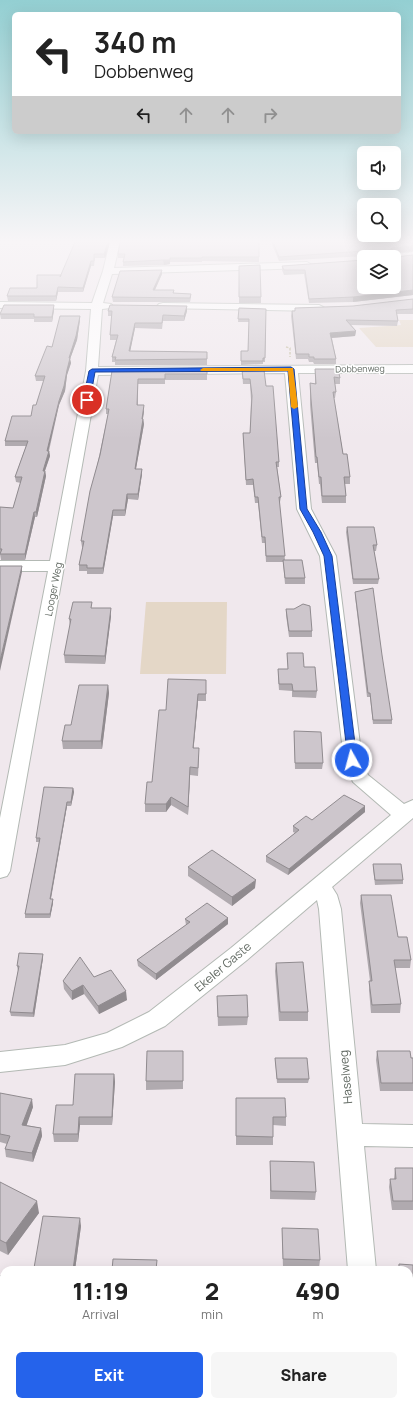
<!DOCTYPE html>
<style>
body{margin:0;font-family:Manrope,sans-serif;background:#f6f6f6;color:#222;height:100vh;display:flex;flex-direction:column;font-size:15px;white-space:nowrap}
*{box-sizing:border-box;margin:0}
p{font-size:13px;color:#767676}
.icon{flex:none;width:22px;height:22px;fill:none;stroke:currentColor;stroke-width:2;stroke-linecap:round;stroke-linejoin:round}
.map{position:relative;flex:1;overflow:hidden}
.side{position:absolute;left:0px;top:1266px;width:413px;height:140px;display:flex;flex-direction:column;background:#fff;border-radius:12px 12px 0 0;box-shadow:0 4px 16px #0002}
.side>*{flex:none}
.guide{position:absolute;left:12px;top:12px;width:389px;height:122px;border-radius:6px;box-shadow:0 4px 16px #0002;background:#fff;color:#222;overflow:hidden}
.controls{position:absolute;left:357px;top:146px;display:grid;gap:8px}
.controls a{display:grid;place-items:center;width:44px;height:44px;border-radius:6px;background:#fff;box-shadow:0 4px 16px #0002;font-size:20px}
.pin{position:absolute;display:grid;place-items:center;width:34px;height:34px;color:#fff;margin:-17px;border:2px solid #fff;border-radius:50%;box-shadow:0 1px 4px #0007}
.me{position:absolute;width:44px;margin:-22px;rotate:353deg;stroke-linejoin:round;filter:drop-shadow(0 0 3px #0008)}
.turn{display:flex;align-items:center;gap:14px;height:84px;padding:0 16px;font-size:18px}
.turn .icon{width:52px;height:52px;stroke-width:2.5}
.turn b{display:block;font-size:28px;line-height:34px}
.lanes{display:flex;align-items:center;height:38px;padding:0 16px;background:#0003;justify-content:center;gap:20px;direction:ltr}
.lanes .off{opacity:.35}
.eta{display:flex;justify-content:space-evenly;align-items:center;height:68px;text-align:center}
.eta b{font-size:24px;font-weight:800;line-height:28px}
.button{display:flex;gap:8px;margin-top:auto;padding:8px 16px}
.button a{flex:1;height:46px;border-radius:6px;background:#2563eb;color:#fff;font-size:16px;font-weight:800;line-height:46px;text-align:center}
.button a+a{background:#f6f6f6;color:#222}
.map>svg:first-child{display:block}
.green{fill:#e4d7c7}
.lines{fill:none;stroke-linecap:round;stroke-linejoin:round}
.minor-casing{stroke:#b3b9b4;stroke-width:2}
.path{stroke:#c4bea1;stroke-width:1.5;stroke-dasharray:2.5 1.5;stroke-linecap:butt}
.minor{fill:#fff;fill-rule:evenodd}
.wall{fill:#b0aaaf}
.shaded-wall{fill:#908b8f}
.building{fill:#cdc6cc;stroke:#908b8f}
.route{fill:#2563eb;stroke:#184099}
.slow{fill:#f59e0b}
.labels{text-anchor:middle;stroke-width:3;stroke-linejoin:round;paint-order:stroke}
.far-street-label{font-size:9px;fill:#5f6760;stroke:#fff}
.street-label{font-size:10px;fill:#5f6760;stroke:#fff}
.near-street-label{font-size:12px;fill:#5f6760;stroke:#fff}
</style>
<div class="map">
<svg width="413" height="1406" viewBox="0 0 413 1406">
<rect width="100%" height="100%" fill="#f0e8ed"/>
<!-- green -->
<path class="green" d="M399 320H413V347H376L359 328 401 325Z
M146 602H227L226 674H140Z"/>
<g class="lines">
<defs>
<path id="minor" d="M110 242H120L114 268 307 262 312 265 307 268 112 274 103 303 111 304 113 306 111 308 102 309 98 367 413 365V373H298L311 509 336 556 362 760 368 775 404 804 413 800V818L332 887 337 895 341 909 362 1124 413 1125V1147L364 1146 376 1270H348L319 909 317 900 247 960 165 1026 122 1047 65 1065 0 1072V1052L65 1045 107 1033 149 1012 231 948 391 815 353 782 344 760 320 556 297 509 285 373 98 375 10 871 7 876 0 878V818L48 571H0V561H50L86 371 91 309 0 308V302L92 303 103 271Z
M413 252V258L394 260V257H388L393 254Z
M163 303 319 305 325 308 319 311 159 308 157 306 159 304Z
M0 1276 4 1277V1304L0 1303Z
M164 1402H198L200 1406H166Z
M357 1402H387V1406H357Z"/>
</defs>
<!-- minor casing -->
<use href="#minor" class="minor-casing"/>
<!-- path -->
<path class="path" d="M286 347 290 348V357"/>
<!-- minor -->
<use href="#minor" class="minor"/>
</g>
<!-- wall -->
<path class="wall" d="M110 242 105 258H95L94 266H91L83 292H58L56 301H8L7 296 37 288 61 275Z
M271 242H413V251L393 253 390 254 395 257 413 255V295L353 302 309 303 304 274 284 275 282 270V266L364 260V287L365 257 364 256 279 261Z
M118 254 259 257V262L202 261V262H170V264L164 265 123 266V262L124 258H118Z
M239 266 261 297V303H239Z
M162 270V274L155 290H174V293L191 294V298L190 302H113L112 297Z
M413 299V314H397L398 321 397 326 351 325 356 331 355 336 332 338 336 359V364H314L313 362H309L308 359H296L291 316 292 311H295V308L353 306Z
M239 308 266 309 265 362H263V364L241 365V354L248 351 249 322H238Z
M54 310 52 322H34V319H1L0 314Z
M108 311H187L184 321H163L162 329 135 328 130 351 207 352V365H115V362H112V357L116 340H110V335L112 316H108Z
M80 320 77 340 70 359 71 363 67 375 65 391 59 405 49 451 50 456 45 471 46 476 37 517H35L25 560H1L0 554V507L13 508 21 483 16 482 15 477 26 446H5V441L31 416 36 405 44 381H36L35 376 52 347Z
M315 369 340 378V384H335L336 392 335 398H334L343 454 350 477V484H345L346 496V503H322L320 484H319L317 463H315L310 405V383L315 384Z
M207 370V380H165V384H138V405L144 411 143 419 144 424 136 469 142 474 138 500 128 499 125 516H113L103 574H87V571H79V565L83 547H82L81 541 108 414H106V409L112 371Z
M242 370 266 386 279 462V467H277L281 497 280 502H279L285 560 305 578V584H285L283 562H266L265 543H262L258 503H255L253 485H246L243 433H250L251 400 250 384H243Z
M347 527 377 545 376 551H374L379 579 378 584H353L346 532Z
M355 592 392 720V724H373L370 697H367L355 596Z
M92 608 111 616 105 664 65 663 64 655 70 626 69 619Z
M286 609 312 631V637H289L286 615Z
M287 653 304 667 317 691 316 698 292 697V691L279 690 278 676V669H288Z
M206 680V701H198L193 748 199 756 198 776 190 775 188 815 171 805 166 812H145V804L152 782 166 710Z
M108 685 109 693 102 749H63L62 741 71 725Z
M294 731 323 763 322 769H295Z
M73 788 74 792 71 806H67L51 899H53V903L50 918H25V914L39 842H36V838Z
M365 806V812L288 875 266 862V856L295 833 293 832V826L312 820Z
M373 864 403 880V884L375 885 373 868Z
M188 867 255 888 232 906 188 876Z
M361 895 398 937 411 960 410 968H395L401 1004 400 1013H371L369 990 370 981 360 903Z
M228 918V924L156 980 138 966 137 960 186 925 185 919Z
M43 954V958L34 1017 11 1016 10 1012 18 971 17 966Z
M276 963 308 1012V1021H279L275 971Z
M94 977 127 1000 99 1014 84 994 72 1000 64 989 63 981Z
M217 996 248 1017 247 1025 218 1026Z
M183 1051V1089L146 1090V1081Z
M377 1051 413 1058V1091H380L376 1060Z
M275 1058 309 1079 308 1083H277Z
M114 1074 115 1082 112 1125H80L78 1142H54L53 1134 73 1105Z
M0 1093 33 1107 26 1125 41 1128 42 1136 33 1162 6 1157 5 1149 7 1144 0 1142Z
M236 1098 286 1117V1126L273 1125V1145H236Z
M270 1161 316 1192 315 1200 270 1199Z
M395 1168H413V1210H392L389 1187 390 1179H394Z
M0 1182 39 1213 8 1255 0 1251Z
M81 1226 75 1270H35L34 1268Z
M282 1228 320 1260 319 1268 283 1267 282 1237Z
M399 1264 413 1265V1306H409V1270H398Z"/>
<!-- shaded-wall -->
<path class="shaded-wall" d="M108 242H110L105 258 104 254Z
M413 246V251L393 253 387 256 388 251 393 248Z
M163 260H170V264L164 265Z
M91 261V266L83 292V288Z
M162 270V274L153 294V290Z
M58 287V292L56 301V296Z
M413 290V295L353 302V297Z
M54 305V310L52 322V317Z
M187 306V311L184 321V316Z
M80 316V320L77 340 70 359 71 363 67 375 65 391 59 405 47 456V451Z
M135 323V328L129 357V351Z
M356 331 355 336 330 338V333Z
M144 405V411L142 424V419Z
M143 419 144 424 135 474V469Z
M49 451 50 456 43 476V471Z
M142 469V474L138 500V494Z
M45 471 46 476 37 517 36 512Z
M127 494 128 499 125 516V510Z
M113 510V516L103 574V568Z
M34 512 35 517 25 560V554Z
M22 566V572L0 671V661Z
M111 608V616L105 664V656Z
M108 685 109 693 102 749 101 741Z
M198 694V701L193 755V748Z
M190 767V775L188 815V807Z
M73 788 74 792 71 806V802Z
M171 797V805L166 812V804Z
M67 802V806L50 903V899Z
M365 806V812L288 875 289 869Z
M256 880 255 888 232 906V897Z
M53 899V903L50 918V914Z
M228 918V924L156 980V974Z
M43 954V958L34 1017 33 1013Z
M83 985 84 994 72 1000V991Z
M126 991 127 1000 99 1014 98 1006Z
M114 1074 115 1082 112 1125V1117Z
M32 1099 33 1107 24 1133 22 1125Z
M79 1117 80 1125 78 1142V1134Z
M41 1128 42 1136 33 1162 32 1153Z
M37 1201 39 1213 8 1255 6 1243Z
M80 1218 81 1226 75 1270H73Z
M4 1338V1348L0 1353V1343Z
M56 1402H63L60 1406H53Z"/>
<!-- building -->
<path class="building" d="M75 242H108L104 254H94V261H91L83 288 58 287 56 296H7L10 288H37V275H61L60 277Z
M120 242H259V257H202V258H170V260H163L123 262 125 254H118Z
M273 242H413V246L393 248 388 251V254H393L395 257 413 255V290L353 297 309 299 305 270H284L282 266 364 260V287H394V257H365L366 252 364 251 279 257Z
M260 265 261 297H239V266Z
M162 270 153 290H174L173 293 191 294 190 298 112 297 120 271Z
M413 299V309L396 310 398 321 346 320 356 331 330 333 336 359H314V357H309V354H296L292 311H295V308L353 306Z
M4 305H54L52 317H34V314H0Z
M110 305 187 306 184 316 163 315 162 323H135L129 351 207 352V359L115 360 116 357H112L118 335H110L112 311H108Z
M239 308 266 309 265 358H263V361H241V351H248L249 319H238Z
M60 316H80L76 336 69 358H70L67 370 64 386 59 401 47 451H49L43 471H45L36 512H34L25 554H0L2 549H0V507L13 508 22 477H15L28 441H5L12 416H31L33 405H36L45 376H35L47 346 52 347Z
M315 369H338L340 378 334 377 336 392H333L343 454H347L350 477H344L346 496H322L321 477H319L317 457H316L311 399 310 383 316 384Z
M207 370V374H165V379H138L137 405H144L142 419H143L135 469H142L138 494H127L125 510H113L103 568H87V565H79L84 541H81L90 491 100 455 109 409H106L112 371Z
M242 370H264L266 386H273L279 462H276L281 497H279L285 556H266L265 537H262L258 497H255L253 479 246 480 243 433H250L252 396 250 379H243Z
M347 527H374L377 545H373L379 579H353Z
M283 560H302L305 578H285Z
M0 566H22L0 661Z
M373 588 382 655 392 720H373L370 693H368L355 592Z
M73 602H92L91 608H111L105 656 64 655 71 619H69Z
M303 604 310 606 312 631H289L286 609H294Z
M287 653H303L304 667H315L317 691H293L292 684H279L278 669H288Z
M168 679 206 680V694H198L193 748H199L198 768 190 767 188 807 171 797 166 804H145L147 782H152L159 710H166Z
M79 685H108L101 741H62L65 725H71Z
M294 731 321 732 323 763H295Z
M44 787 73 788 71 802H67L50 899H53L50 914H25L40 838H36Z
M344 795 365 806 289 869 266 856 299 830 293 826 306 816 312 820Z
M212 850 256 880 232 897 188 867Z
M373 864H401L403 880H375Z
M361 895H391L398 937H407L411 960H394L401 1004 372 1005 369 981H372Z
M207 903 228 918 156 974 137 960 190 922 185 919Z
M19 953 43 954 33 1013 10 1012 19 966H17Z
M80 957 94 977 111 970 126 991 98 1006 83 985 72 991 63 981Z
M303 962 308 1012H280L276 963Z
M247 995 248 1017H218L217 996Z
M147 1051H183V1081H146Z
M377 1051H410L411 1058H413V1083H381Z
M275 1058H307L309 1079H277Z
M75 1074H114L112 1117H79L78 1134H53L56 1105H73Z
M0 1093 32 1099 22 1125 41 1128 32 1153 5 1149 10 1136 0 1134Z
M236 1098H285L286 1117H273V1137L236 1136Z
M270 1161 314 1162 316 1192 271 1191Z
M395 1168H413V1201H393L390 1179H396Z
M0 1182 37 1201 6 1243 0 1240Z
M43 1216 80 1218 73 1270 34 1268Z
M282 1228 318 1229 320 1260 283 1259Z
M113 1259 157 1260 156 1270H112Z
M399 1264 413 1265V1298H409V1270H399Z
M0 1335 4 1338 0 1343Z
M4 1396V1402H56L53 1406H0V1401Z
M111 1402H116L122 1406H109Z
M283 1402H331V1406H283Z"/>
<!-- sky -->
<linearGradient id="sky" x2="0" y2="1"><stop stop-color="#93cfd2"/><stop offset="0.55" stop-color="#f8f5f7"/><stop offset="1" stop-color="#f8f5f7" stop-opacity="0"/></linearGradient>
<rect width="413" height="439" fill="url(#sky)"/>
<!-- route -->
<path class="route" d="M291 367 294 369 307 509 321 532 332 556 357 760 352 763 348 760 324 556 313 532 300 509 288 371 95 372 90 400 87 402 83 400 89 371 92 369Z"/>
<!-- slow -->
<path class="slow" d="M203 368H293L298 407 294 409 291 407 288 371H201L200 370Z"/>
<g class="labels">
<!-- far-street labels -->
<g class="far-street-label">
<text transform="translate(360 369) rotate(-1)" y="3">Dobbenweg</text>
</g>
<!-- street labels -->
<g class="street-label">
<text transform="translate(53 589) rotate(-79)" y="4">Looger Weg</text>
</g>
<!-- near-street labels -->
<g class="near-street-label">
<text transform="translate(223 967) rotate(-40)" y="4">Ekeler Gaste</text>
<text transform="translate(346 1077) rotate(-95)" y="4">Haselweg</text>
</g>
</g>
</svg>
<div class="controls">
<a><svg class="icon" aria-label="sound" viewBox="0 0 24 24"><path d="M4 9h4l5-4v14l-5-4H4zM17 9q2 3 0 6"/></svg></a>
<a><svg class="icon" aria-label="search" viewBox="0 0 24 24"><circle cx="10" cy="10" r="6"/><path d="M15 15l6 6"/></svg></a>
<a><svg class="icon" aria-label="layers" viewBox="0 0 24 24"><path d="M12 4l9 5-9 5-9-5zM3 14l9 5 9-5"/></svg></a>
</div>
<div class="pin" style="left:87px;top:400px;background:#d93025"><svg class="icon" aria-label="arrive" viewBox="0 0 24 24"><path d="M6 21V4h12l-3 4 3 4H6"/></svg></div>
<svg class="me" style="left:352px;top:760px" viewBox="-20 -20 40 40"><circle r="17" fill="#2563eb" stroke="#fff" stroke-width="3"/><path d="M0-11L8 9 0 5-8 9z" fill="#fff"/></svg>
<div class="guide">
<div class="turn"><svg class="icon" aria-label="left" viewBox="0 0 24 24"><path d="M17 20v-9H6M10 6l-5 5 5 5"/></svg><div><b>340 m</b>Dobbenweg</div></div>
<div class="lanes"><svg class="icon" aria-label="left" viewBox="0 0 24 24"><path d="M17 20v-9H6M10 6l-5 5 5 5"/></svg><svg class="icon off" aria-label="ahead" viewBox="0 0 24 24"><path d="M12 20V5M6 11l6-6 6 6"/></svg><svg class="icon off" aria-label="ahead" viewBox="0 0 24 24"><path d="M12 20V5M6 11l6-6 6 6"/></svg><svg class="icon off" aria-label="right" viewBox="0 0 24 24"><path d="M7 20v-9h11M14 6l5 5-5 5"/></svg></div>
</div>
<section class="side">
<div class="eta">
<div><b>11:19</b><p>Arrival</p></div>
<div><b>2</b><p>min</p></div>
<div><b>490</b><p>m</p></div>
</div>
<div class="button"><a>Exit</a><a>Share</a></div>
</section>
</div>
